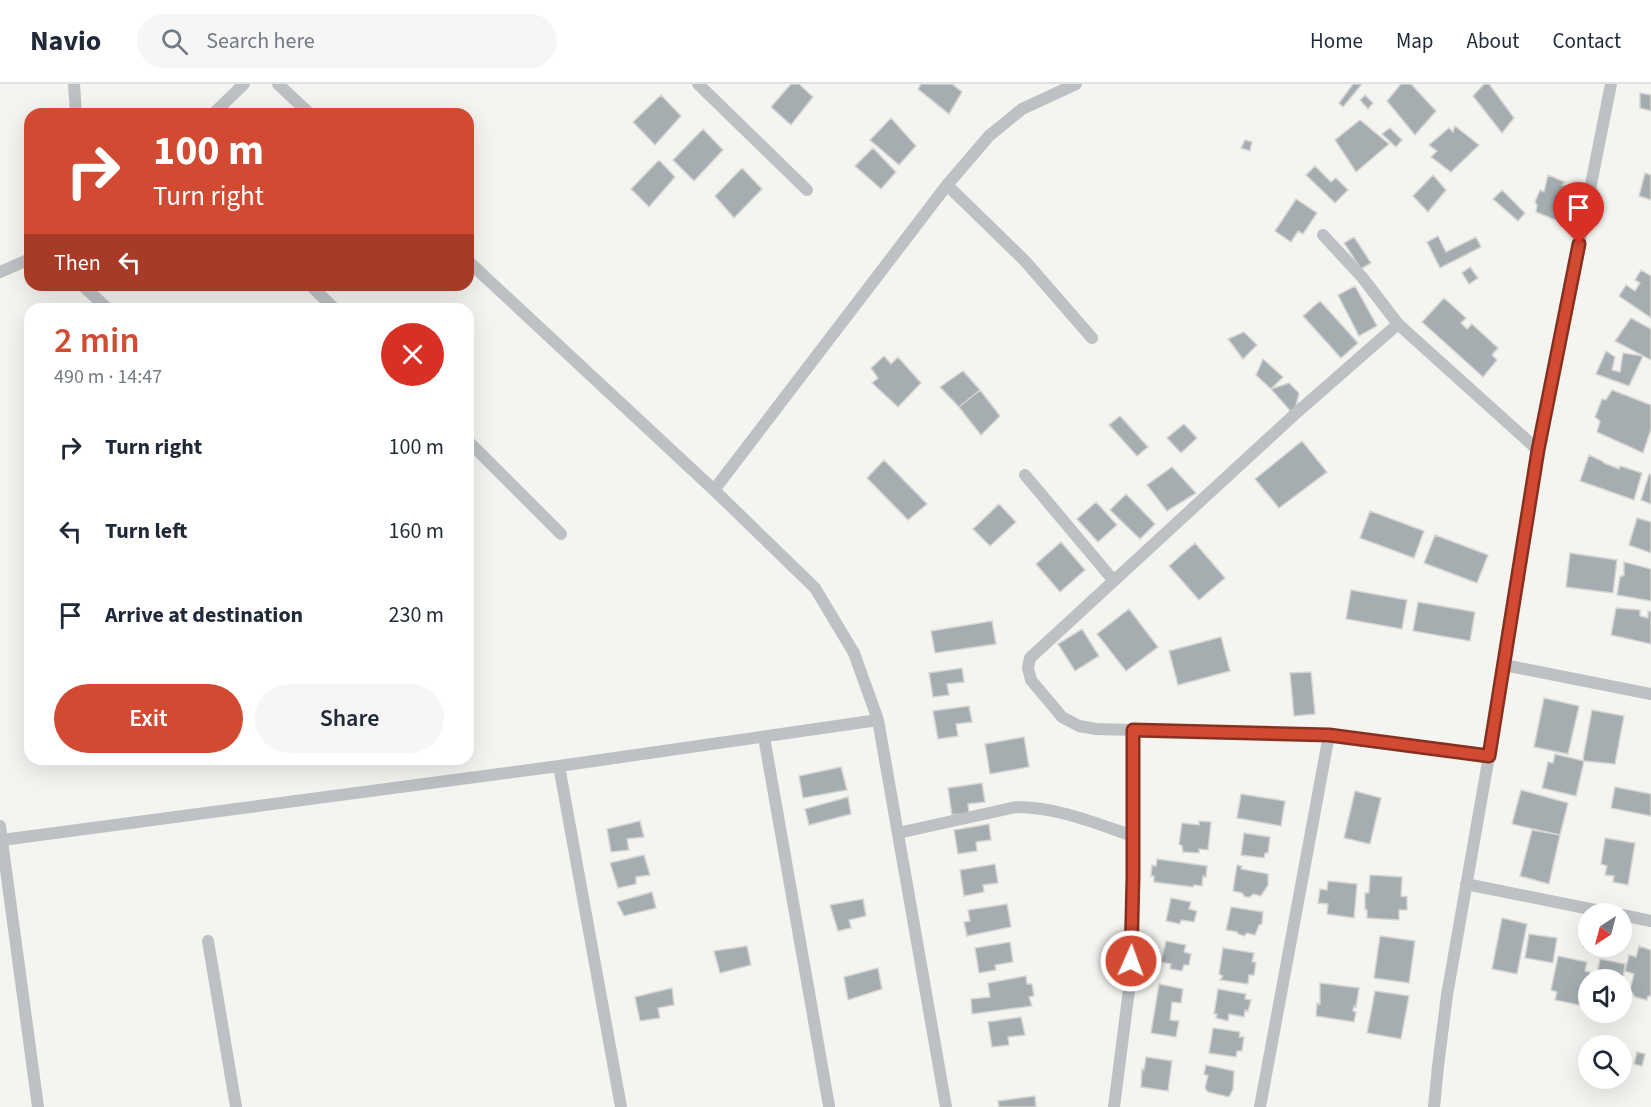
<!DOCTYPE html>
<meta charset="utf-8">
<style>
body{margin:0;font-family:"Source Sans 3",sans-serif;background:#f6f6f7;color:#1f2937;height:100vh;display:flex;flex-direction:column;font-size:22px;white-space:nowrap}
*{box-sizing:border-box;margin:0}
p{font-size:20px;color:#747a83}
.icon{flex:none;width:33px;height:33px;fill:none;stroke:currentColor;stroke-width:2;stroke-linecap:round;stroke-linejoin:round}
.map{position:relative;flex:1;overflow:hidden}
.drawer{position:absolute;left:24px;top:219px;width:450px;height:462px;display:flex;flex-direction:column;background:#fff;border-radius:18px;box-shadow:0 6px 24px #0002}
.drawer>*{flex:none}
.hud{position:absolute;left:24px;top:24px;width:450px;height:183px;border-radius:18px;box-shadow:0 6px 24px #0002;background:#d24a32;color:#fff;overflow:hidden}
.needle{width:39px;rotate:216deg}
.buttons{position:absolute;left:1578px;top:819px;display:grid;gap:12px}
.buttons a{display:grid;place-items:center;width:54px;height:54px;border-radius:50%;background:#fff;box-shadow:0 6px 24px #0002;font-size:30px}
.pin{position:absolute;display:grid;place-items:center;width:51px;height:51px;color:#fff;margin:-62px -26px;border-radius:50% 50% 50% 0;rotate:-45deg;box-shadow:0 0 6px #0007}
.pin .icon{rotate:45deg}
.me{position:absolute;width:66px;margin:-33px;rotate:2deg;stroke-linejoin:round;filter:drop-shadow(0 0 4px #0008)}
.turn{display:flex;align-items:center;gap:21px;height:126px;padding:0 30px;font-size:27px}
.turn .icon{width:78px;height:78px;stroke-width:2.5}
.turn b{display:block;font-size:42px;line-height:51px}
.then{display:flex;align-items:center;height:57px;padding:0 30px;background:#0003;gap:12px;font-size:22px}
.round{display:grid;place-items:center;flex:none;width:63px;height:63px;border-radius:32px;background:#f6f6f7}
.headline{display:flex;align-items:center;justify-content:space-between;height:102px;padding:0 30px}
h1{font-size:36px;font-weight:600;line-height:45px;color:#d24a32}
.cta{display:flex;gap:12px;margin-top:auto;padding:12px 30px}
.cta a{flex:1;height:69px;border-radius:36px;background:#d24a32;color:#fff;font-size:24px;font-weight:600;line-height:69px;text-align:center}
.cta a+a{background:#f6f6f7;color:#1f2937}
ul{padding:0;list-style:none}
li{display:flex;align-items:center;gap:18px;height:84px;padding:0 30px}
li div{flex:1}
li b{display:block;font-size:22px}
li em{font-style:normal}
header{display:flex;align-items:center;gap:36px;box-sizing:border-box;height:84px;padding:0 30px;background:#fff;border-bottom:2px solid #e0e1e3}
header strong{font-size:28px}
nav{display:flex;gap:33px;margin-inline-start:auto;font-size:21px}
.search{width:420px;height:54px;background:#f6f6f7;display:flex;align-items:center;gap:15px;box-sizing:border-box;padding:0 21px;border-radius:33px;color:#747a83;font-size:22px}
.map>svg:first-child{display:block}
.building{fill:#a5adb1;stroke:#d5d5d3;stroke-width:1.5}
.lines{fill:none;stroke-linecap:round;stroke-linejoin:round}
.street{stroke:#bdc1c4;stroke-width:12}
.route-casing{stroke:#883020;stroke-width:15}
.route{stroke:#d24a32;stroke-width:10}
</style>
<header>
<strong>Navio</strong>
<div class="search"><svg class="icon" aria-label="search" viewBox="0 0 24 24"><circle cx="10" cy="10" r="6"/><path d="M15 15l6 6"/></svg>Search here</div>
<nav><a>Home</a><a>Map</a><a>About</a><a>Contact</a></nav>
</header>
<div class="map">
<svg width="1651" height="1023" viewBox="0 0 1651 1023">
<rect width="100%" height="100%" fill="#f4f4f1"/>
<!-- building -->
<path class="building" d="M791 0H799L813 13 791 41 771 23Z
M921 0H952L962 8 949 30 918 5Z
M1353 0H1362L1343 23 1339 19Z
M1401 0H1411L1436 27 1415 51 1387 17Z
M1484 0H1489L1514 34 1502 49 1473 12Z
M1640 9 1651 11V27L1640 24Z
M661 11 681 32 655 61 633 38Z
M1365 11 1373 19 1368 25 1360 16Z
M891 34 916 62 899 81 870 56Z
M1360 36 1389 60 1356 88 1335 56Z
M1455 42 1479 61 1451 88 1431 73 1437 67 1429 61 1449 44 1453 48Z
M1390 44 1402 56 1396 63 1382 50Z
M703 45 723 66 694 97 673 76Z
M1245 56 1252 58 1250 67 1241 64Z
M873 64 896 88 881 105 855 82Z
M659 76 675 93 649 123 631 105Z
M1315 82 1331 98 1336 94 1348 106 1335 119 1306 91Z
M742 84 762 105 734 134 715 112Z
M1645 89 1651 91V116L1639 112Z
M1433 91 1446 106 1428 128 1413 112Z
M1548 91 1565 98 1562 101 1571 102 1563 139 1536 128 1537 121 1535 118 1540 106 1544 108Z
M1502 106 1525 129 1518 137 1493 115Z
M1296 115 1317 129 1303 150 1298 147 1291 158 1275 147Z
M1438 152 1446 168 1476 153 1481 163 1440 184 1427 158Z
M1354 153 1371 179 1361 185 1344 159Z
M1470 183 1478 194 1469 200 1462 189Z
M1641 186 1651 192V234L1619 212 1626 201 1635 207 1640 199 1635 196Z
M1355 202 1377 242 1359 252 1338 211Z
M1444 214 1466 234 1461 239 1467 245 1472 240 1498 264 1492 271 1497 276 1483 293 1422 238Z
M1320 217 1358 259 1341 274 1303 232Z
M1631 234 1651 245V276L1615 257Z
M1244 248 1257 261 1243 275 1228 255Z
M1606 267 1615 273 1612 286 1620 288 1623 269 1643 272 1629 302 1596 290Z
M884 272 891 280 898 273 921 299 898 323 872 299 878 294 871 284Z
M1263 275 1283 293 1271 305 1256 291Z
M963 287 980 306 959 323 940 303Z
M1289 299 1299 309 1294 331 1271 305Z
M980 306 1000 332 981 351 959 323Z
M1612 306 1651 321V345L1643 369 1597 348 1600 337 1595 333 1602 315 1606 316Z
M1120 332 1148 363 1137 372 1109 341Z
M1184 340 1197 354 1181 369 1167 354Z
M1302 357 1327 388 1279 424 1255 395Z
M1589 371 1602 377 1604 379 1619 385 1620 382 1642 389 1634 416 1580 397Z
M884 376 927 420 908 436 867 394Z
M1172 383 1196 409 1167 427 1147 401Z
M1649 390 1651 391V420L1641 416Z
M1126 410 1155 440 1140 455 1110 426Z
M1096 418 1117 441 1098 458 1077 435Z
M999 420 1016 438 990 462 973 445Z
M1370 427 1424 447 1414 474 1360 454Z
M1637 434 1651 438V469L1629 461Z
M1435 451 1488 471 1477 499 1424 479Z
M1061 458 1085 486 1060 508 1036 480Z
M1195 459 1225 494 1199 516 1169 482Z
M1570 469 1617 476 1613 509 1566 503Z
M1624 478 1651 485V517L1617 511 1620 493 1624 491Z
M1351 506 1407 516 1402 545 1346 535Z
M1418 518 1475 528 1470 557 1413 547Z
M1616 524 1640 526V532L1648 534V527L1651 528V560L1611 551Z
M1129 525 1158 563 1126 587 1097 550Z
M992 537 996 560 935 569 931 547Z
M1082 545 1099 572 1075 587 1058 560Z
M1221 553 1230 587 1178 601 1169 567Z
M962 584 964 598 947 600 949 611 933 613 929 589Z
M1311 588 1315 630 1294 632 1290 589Z
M1544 614 1579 622 1568 670 1534 663Z
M969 622 972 638 956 640 958 652 938 655 933 627Z
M1592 626 1624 632 1615 680 1584 677 1583 674Z
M1024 653 1029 683 990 690 985 660Z
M1555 670 1584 677 1576 712 1542 704 1548 678 1553 679Z
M841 683 847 706 803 714 799 692Z
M982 699 985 718 968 720 969 729 952 731 948 704Z
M1615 703 1651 710V732L1611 724Z
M1521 706 1568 719 1560 751 1512 740Z
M1355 707 1381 714 1370 760 1344 754Z
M1241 710 1285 717 1281 742 1237 734Z
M848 713 851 730 809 741 805 725Z
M640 737 644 753 627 755 629 766 611 768 607 745Z
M1199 737 1211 738 1208 766 1199 765V769L1183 768 1182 762 1179 760 1182 739 1199 741Z
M989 740 991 756 976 758 977 767 958 770 954 746Z
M1532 746 1560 751 1549 800 1520 792Z
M1244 749 1270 753 1268 769H1265L1264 774 1241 771Z
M1605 754 1635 759 1628 801 1613 798 1614 792 1605 791 1607 782 1601 780Z
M644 771 650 791 636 793V800L618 804 610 779Z
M1157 775 1207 782 1206 793 1203 792 1202 802 1194 801 1193 803 1154 798V792H1151L1152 781 1156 782Z
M995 780 998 799 983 801 984 808 964 812 960 786Z
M1237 781 1242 782 1241 785 1268 790V801L1261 812 1253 810 1250 813H1245L1242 809 1233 807Z
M1370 791 1402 793 1401 812 1407 813V826H1399V836L1367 834V826L1365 825V809H1369Z
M1328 797 1357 800 1354 834 1327 830 1328 820 1318 819 1320 805 1327 806Z
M652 808 656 824 624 832 617 818Z
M1171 814 1191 818 1189 825 1197 827 1194 838 1181 836 1180 840 1166 837Z
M863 815 866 832 849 836 851 844 838 847 830 821Z
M1007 820 1011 843 967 852 964 838 970 837 968 826Z
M1231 823 1263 828 1262 840 1259 841 1255 851 1247 849 1244 852 1238 850 1237 848 1226 846Z
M1502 834 1527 840 1517 890 1492 885Z
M1586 848H1588V862H1595L1594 865 1583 862Z
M1529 850 1557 854 1553 879 1525 874Z
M1380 852 1415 857 1409 899 1374 894Z
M1166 857 1186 861 1184 868 1191 870 1189 881H1184L1182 887 1170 885 1171 880 1161 878Z
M1010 858 1013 878 995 881 996 886 979 889 975 864Z
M747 862 751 881 720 889 714 867Z
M1639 862 1651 866V912H1648L1647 916 1635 913 1630 906 1634 890 1625 887 1629 871 1636 873Z
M1223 864 1254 869 1252 878H1256L1254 891H1249L1248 900 1220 896 1223 892 1219 890Z
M1558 872 1587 878 1585 887 1590 888 1584 922 1555 916 1557 908 1551 906Z
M1600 875 1625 880 1622 902V896H1596Z
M878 884 882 905 848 916 844 893Z
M1026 892 1027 900H1032L1034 912 1029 913 1032 922 972 930 971 915 990 913 988 899Z
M1320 899 1359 904 1356 923 1354 922 1353 927 1356 928 1354 938 1316 932 1317 919 1320 920Z
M1159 900 1183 905 1181 919 1172 918 1170 936 1179 937 1176 953 1151 949Z
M672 904 674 921 658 924 660 934 640 937 635 913Z
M1218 905 1246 910 1245 915 1251 916 1248 927 1245 926 1244 933 1229 930 1228 937 1216 934 1217 930H1214Z
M1375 907 1409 912 1401 955 1367 949Z
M1021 933 1025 951 1008 953 1009 961 992 963 988 938Z
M1213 944 1240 948 1239 953H1244L1242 967H1237L1236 973 1209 969Z
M1608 954 1617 957 1615 962H1605Z
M1637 968 1645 970 1642 982 1634 980Z
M1146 973 1172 977 1168 1007 1141 1003 1142 985 1144 986Z
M1206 981 1234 987 1233 1005 1229 1013 1208 1008 1205 1004 1208 992 1204 990Z
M1035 1012 1036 1023H999L998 1017Z"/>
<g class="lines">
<!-- street -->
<path class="street" d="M74 0 76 30
M278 0 310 30
M698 0 807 106
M213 30 244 0
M947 101 1025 177 1092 254
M1323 151 1362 193 1398 240 1538 366
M468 177 714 406 815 504 854 569 878 636 946 1023
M0 188 30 175
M82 201 108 225
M310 201 335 225
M1398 240 1294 331 1030 574 1028 584 1031 596 1062 633 1079 642 1096 645 1329 651 1489 672
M468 357 561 450
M1025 391 1114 497
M714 406 947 101 989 52 1022 25 1076 0
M1504 581 1651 610
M764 653 829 1022
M559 682 621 1023
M0 742 38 1023
M898 749 1016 723C1057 723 1095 739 1133 752
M2 756 559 682 878 636
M1466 800 1615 830
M1622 831 1651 837
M208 857 236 1023
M1114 1023 1130 898 1133 792V646
M1260 1023 1329 651
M1434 1023 1438 982 1447 911 1489 672 1538 366 1611 0"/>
</g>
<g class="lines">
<defs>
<path id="route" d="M1131 877 1133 792V646L1329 651 1489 672 1538 366 1579 160"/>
</defs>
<!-- route casing -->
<use href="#route" class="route-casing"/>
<!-- route -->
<use href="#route" class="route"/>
</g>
</svg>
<div class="buttons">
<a><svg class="needle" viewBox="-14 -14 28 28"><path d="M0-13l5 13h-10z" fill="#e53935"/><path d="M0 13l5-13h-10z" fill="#747a83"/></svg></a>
<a><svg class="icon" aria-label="sound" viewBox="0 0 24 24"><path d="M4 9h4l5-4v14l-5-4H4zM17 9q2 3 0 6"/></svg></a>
<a><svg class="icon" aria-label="search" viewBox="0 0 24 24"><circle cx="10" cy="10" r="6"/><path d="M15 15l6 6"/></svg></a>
</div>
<div class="pin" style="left:1579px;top:160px;background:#d93025"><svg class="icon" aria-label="arrive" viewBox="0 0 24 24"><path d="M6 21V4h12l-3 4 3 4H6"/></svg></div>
<svg class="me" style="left:1131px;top:877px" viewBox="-20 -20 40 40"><circle r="17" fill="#d24a32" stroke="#fff" stroke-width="3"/><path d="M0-11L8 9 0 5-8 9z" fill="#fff"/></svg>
<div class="hud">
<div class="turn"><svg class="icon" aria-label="right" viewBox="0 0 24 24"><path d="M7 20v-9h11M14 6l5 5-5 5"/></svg><div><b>100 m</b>Turn right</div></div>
<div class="then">Then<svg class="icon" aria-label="left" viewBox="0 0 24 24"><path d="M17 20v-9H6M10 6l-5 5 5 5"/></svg></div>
</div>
<section class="drawer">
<div class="headline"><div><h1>2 min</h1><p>490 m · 14:47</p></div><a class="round" style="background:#d93025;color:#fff"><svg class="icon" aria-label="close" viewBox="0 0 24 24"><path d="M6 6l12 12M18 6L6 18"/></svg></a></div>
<ul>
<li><svg class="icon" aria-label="right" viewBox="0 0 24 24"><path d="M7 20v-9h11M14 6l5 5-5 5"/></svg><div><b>Turn right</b></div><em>100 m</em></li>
<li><svg class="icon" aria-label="left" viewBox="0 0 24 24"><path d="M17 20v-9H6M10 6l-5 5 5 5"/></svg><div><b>Turn left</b></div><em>160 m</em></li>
<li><svg class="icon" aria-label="arrive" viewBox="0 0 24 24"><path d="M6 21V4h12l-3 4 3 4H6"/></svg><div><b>Arrive at destination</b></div><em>230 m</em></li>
</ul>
<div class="cta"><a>Exit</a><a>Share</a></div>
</section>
</div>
